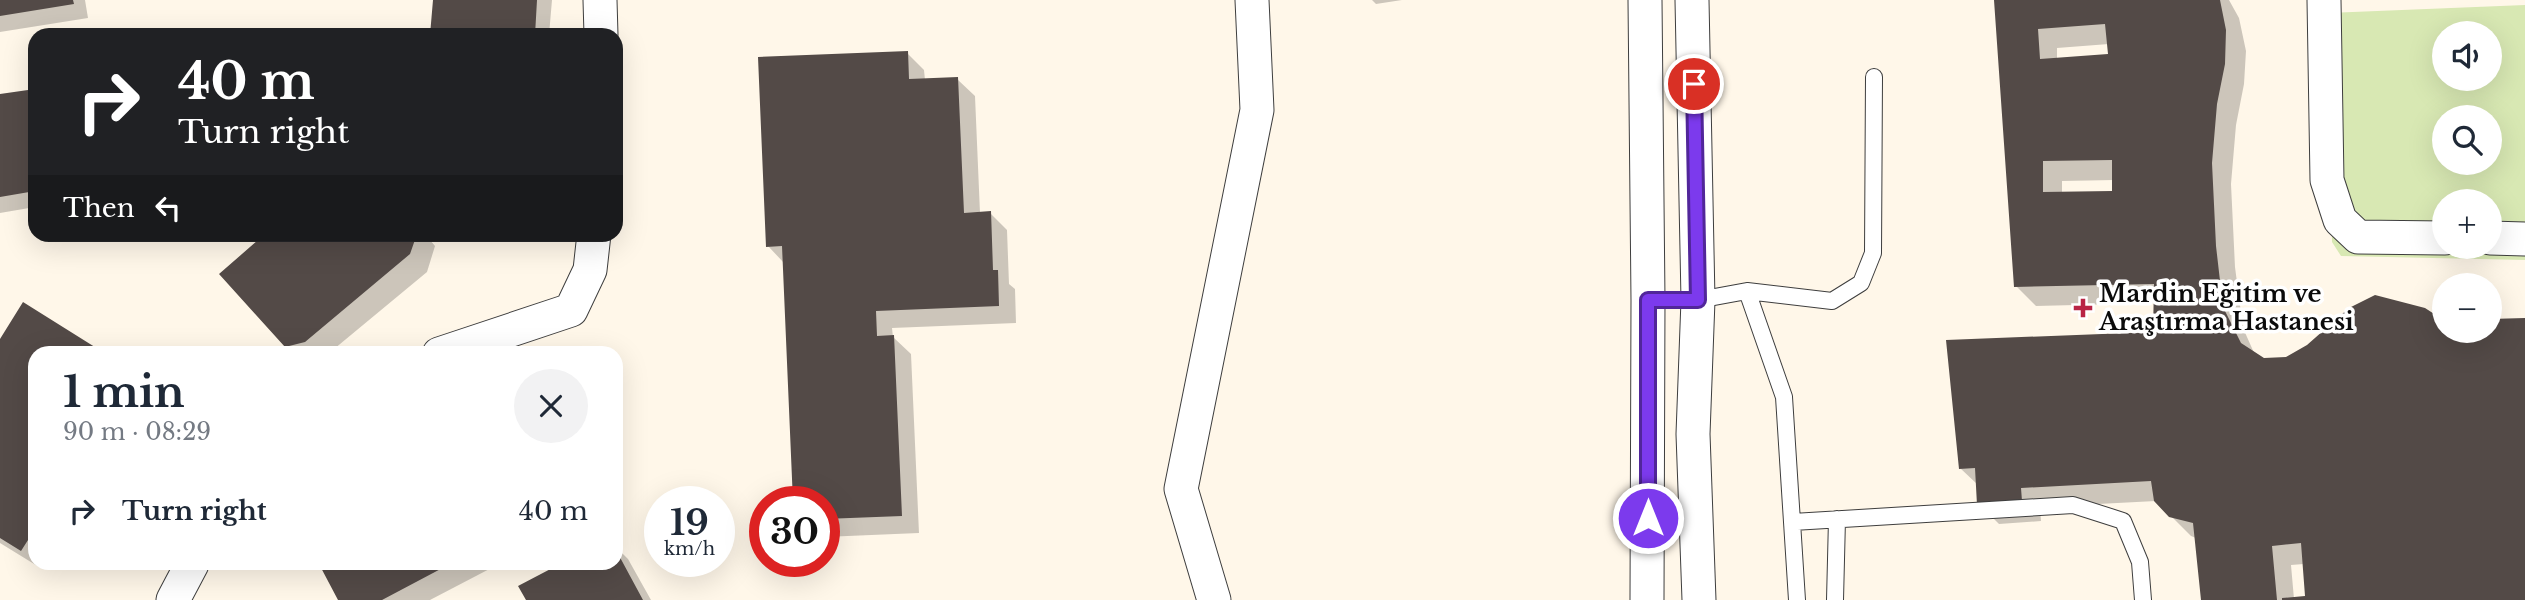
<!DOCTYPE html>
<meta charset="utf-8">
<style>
body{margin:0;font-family:"Libre Baskerville",serif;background:#f2f2f3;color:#1f2937;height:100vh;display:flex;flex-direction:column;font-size:26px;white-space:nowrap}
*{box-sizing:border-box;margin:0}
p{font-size:23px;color:#747a83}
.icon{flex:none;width:38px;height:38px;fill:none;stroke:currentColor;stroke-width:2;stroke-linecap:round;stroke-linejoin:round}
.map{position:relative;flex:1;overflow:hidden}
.panel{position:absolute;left:28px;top:346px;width:595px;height:224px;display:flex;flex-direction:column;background:#fff;border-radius:21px;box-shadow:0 7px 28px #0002}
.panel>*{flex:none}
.banner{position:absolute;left:28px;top:28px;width:595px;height:214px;border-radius:21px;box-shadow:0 7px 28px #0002;background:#202124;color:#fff;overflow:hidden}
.fabs{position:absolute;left:2432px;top:21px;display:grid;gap:14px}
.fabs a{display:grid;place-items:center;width:70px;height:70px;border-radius:50%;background:#fff;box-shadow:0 7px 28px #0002;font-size:35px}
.speed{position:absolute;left:644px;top:486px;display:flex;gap:14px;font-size:35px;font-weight:700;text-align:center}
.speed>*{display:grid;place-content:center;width:91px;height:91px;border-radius:50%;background:#fff;box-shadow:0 7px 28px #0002;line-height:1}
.speed small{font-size:18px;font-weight:400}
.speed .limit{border:10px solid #d22;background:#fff;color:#111}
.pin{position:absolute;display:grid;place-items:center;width:60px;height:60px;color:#fff;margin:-30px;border:4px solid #fff;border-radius:50%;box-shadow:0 2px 7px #0007}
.me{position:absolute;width:77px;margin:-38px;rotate:0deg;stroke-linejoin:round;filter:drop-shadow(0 0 5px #0008)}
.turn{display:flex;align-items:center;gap:24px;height:147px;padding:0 35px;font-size:32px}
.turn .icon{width:91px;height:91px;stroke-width:2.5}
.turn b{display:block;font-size:49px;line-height:60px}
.then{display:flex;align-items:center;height:66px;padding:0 35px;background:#0003;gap:14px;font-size:26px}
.round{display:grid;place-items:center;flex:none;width:74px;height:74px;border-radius:37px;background:#f2f2f3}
.overview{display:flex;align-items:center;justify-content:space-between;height:119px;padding:0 35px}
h1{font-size:42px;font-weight:700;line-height:52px}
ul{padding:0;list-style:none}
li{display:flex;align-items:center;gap:21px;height:91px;padding:0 35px}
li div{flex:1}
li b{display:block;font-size:26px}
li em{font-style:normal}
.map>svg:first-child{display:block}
.green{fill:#d8e8b3;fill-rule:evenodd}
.shadow{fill:#0003;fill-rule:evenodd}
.building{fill:#534a47;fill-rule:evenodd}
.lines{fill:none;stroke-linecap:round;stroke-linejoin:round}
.lane-casing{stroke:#3e3e3e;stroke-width:18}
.street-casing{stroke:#3e3e3e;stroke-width:35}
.lane{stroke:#fff;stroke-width:16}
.street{stroke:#fff;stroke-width:33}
.route-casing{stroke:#51269a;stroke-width:18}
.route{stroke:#7c3aed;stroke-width:12}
.poi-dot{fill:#b92445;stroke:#fff;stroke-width:2.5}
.labels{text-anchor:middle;stroke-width:7;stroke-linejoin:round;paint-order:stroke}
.poi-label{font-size:24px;font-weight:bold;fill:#0b0b0b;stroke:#fff;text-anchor:start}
</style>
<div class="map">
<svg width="2525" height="600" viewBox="0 0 2525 600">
<rect width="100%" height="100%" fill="#fff7e9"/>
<!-- green -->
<path class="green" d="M2525 5V260L2341 256 2332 242 2328 13ZM2445 33H2490V79H2445ZM2445 117H2490V163H2445ZM2445 201H2490V247H2445Z"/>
<!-- shadow -->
<path class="shadow" d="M0 0H85L88 18 0 32Z
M435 0H552L549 35H432Z
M1372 0H1402L1376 4Z
M1995 0H2229L2239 18 2246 51 2244 84 2236 125 2231 184 2235 267 2243 328 2255 355 2263 360 2287 358 2445 331H2490L2525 319V600H2203L2196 538 2191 536 2156 501 2040 507 2041 521 1999 524 1979 504 1978 485 1960 468 2155 334V303L2036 306 2016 286ZM2109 44V55L2057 60V48ZM2114 180V192L2062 193V181ZM2304 564 2307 598 2294 599 2291 565Z
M907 53 924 70 925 80 957 79 975 96 980 213H990L1007 230 1009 284 1015 289 1016 323 892 328 893 337 911 354 919 533 824 537V502H795L784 263 768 246Z
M35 91V207L0 213V96Z
M268 234H425L435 246 427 272 328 354H294L286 345Z
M0 342 35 354V564H41L39 567 0 543Z
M616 547 628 559 651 600H528L521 587 564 564H616Z
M321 564H499L430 600H340Z"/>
<!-- building -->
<path class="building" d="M0 0H73L74 4 0 16Z
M433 0H537L535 35H430Z
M1994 0H2220L2226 30 2225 64 2217 104 2212 163 2216 246 2223 307 2241 343 2264 358 2286 357 2307 345 2349 308 2375 295 2425 308 2445 321V331H2490V319L2525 318V600H2282V598L2305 596 2301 543 2272 546 2277 600H2201L2193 523 2169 517 2154 501 2151 481 2021 488 2022 501 1977 505 1975 468 1959 469 1946 340 2153 332 2154 284 2014 287ZM2105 24 2108 54 2040 59 2038 29ZM2112 160V191L2043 192V161Z
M908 51 909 79 958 77 964 213 991 211 993 270H998L999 306 876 311 877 336 894 335 902 516 824 519V502H793L782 246 766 247 758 57Z
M35 89V191L0 197V94Z
M265 234H417L410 254 305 342 285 347 219 274Z
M23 302 106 354H35V529L21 551 0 538V339Z
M616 550 643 600H526L518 586 560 564H616Z
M319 564H450L382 600H338Z"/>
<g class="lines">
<defs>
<path id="lane" d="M1747 291 1784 397 1797 600
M1698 300 1747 291 1832 301 1861 283 1873 253 1874 77
M1793 522 2073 505 2123 521 2140 562 2143 600
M1835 600 1837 519"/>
<path id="street" d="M600 0 601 35
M1645 0 1648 300 1647 600
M1692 0 1698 300 1693 434 1699 600
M2324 0 2327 180 2340 220 2358 237 2445 238
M2490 238 2525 239
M439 354 571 310 590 270 594 234
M173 600 192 564
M1214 600 1181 489 1257 110 1252 0"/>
</defs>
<!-- lane casing -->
<use href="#lane" class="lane-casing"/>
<!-- street casing -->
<use href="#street" class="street-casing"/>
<!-- lane -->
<use href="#lane" class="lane"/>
<!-- street -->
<use href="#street" class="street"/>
</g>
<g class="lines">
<defs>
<path id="route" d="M1648 518V300H1698L1694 84"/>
</defs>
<!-- route casing -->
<use href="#route" class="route-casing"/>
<!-- route -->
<use href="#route" class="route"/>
</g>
<!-- markers -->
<path class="poi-dot" d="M2079.5 297.5h7v7h7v7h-7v7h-7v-7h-7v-7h7z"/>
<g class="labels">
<!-- poi labels -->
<g class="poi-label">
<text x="2099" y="302">Mardin Eğitim ve<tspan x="2099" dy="28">Araştırma Hastanesi</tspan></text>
</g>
</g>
</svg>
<div class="fabs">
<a><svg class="icon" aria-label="sound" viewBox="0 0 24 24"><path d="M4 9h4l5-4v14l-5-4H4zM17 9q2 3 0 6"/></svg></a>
<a><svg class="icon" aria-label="search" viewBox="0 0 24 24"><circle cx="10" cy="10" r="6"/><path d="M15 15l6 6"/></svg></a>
<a>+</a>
<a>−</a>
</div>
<div class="speed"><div>19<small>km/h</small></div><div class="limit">30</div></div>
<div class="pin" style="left:1694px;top:84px;background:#d93025"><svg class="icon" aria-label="arrive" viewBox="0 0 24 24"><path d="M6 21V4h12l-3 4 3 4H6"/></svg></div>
<svg class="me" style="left:1648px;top:518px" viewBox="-20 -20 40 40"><circle r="17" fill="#7c3aed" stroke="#fff" stroke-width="3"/><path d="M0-11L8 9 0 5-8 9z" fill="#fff"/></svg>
<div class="banner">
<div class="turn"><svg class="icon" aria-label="right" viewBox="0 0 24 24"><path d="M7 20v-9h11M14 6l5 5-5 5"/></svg><div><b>40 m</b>Turn right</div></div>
<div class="then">Then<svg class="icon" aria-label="left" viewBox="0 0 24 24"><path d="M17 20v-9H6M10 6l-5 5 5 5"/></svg></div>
</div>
<section class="panel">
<div class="overview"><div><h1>1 min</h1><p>90 m · 08:29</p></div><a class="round"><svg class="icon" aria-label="close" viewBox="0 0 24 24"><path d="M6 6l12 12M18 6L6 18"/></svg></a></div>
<ul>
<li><svg class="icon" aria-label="right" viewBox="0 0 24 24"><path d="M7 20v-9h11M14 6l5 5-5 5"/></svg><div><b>Turn right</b></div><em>40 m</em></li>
</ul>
</section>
</div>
